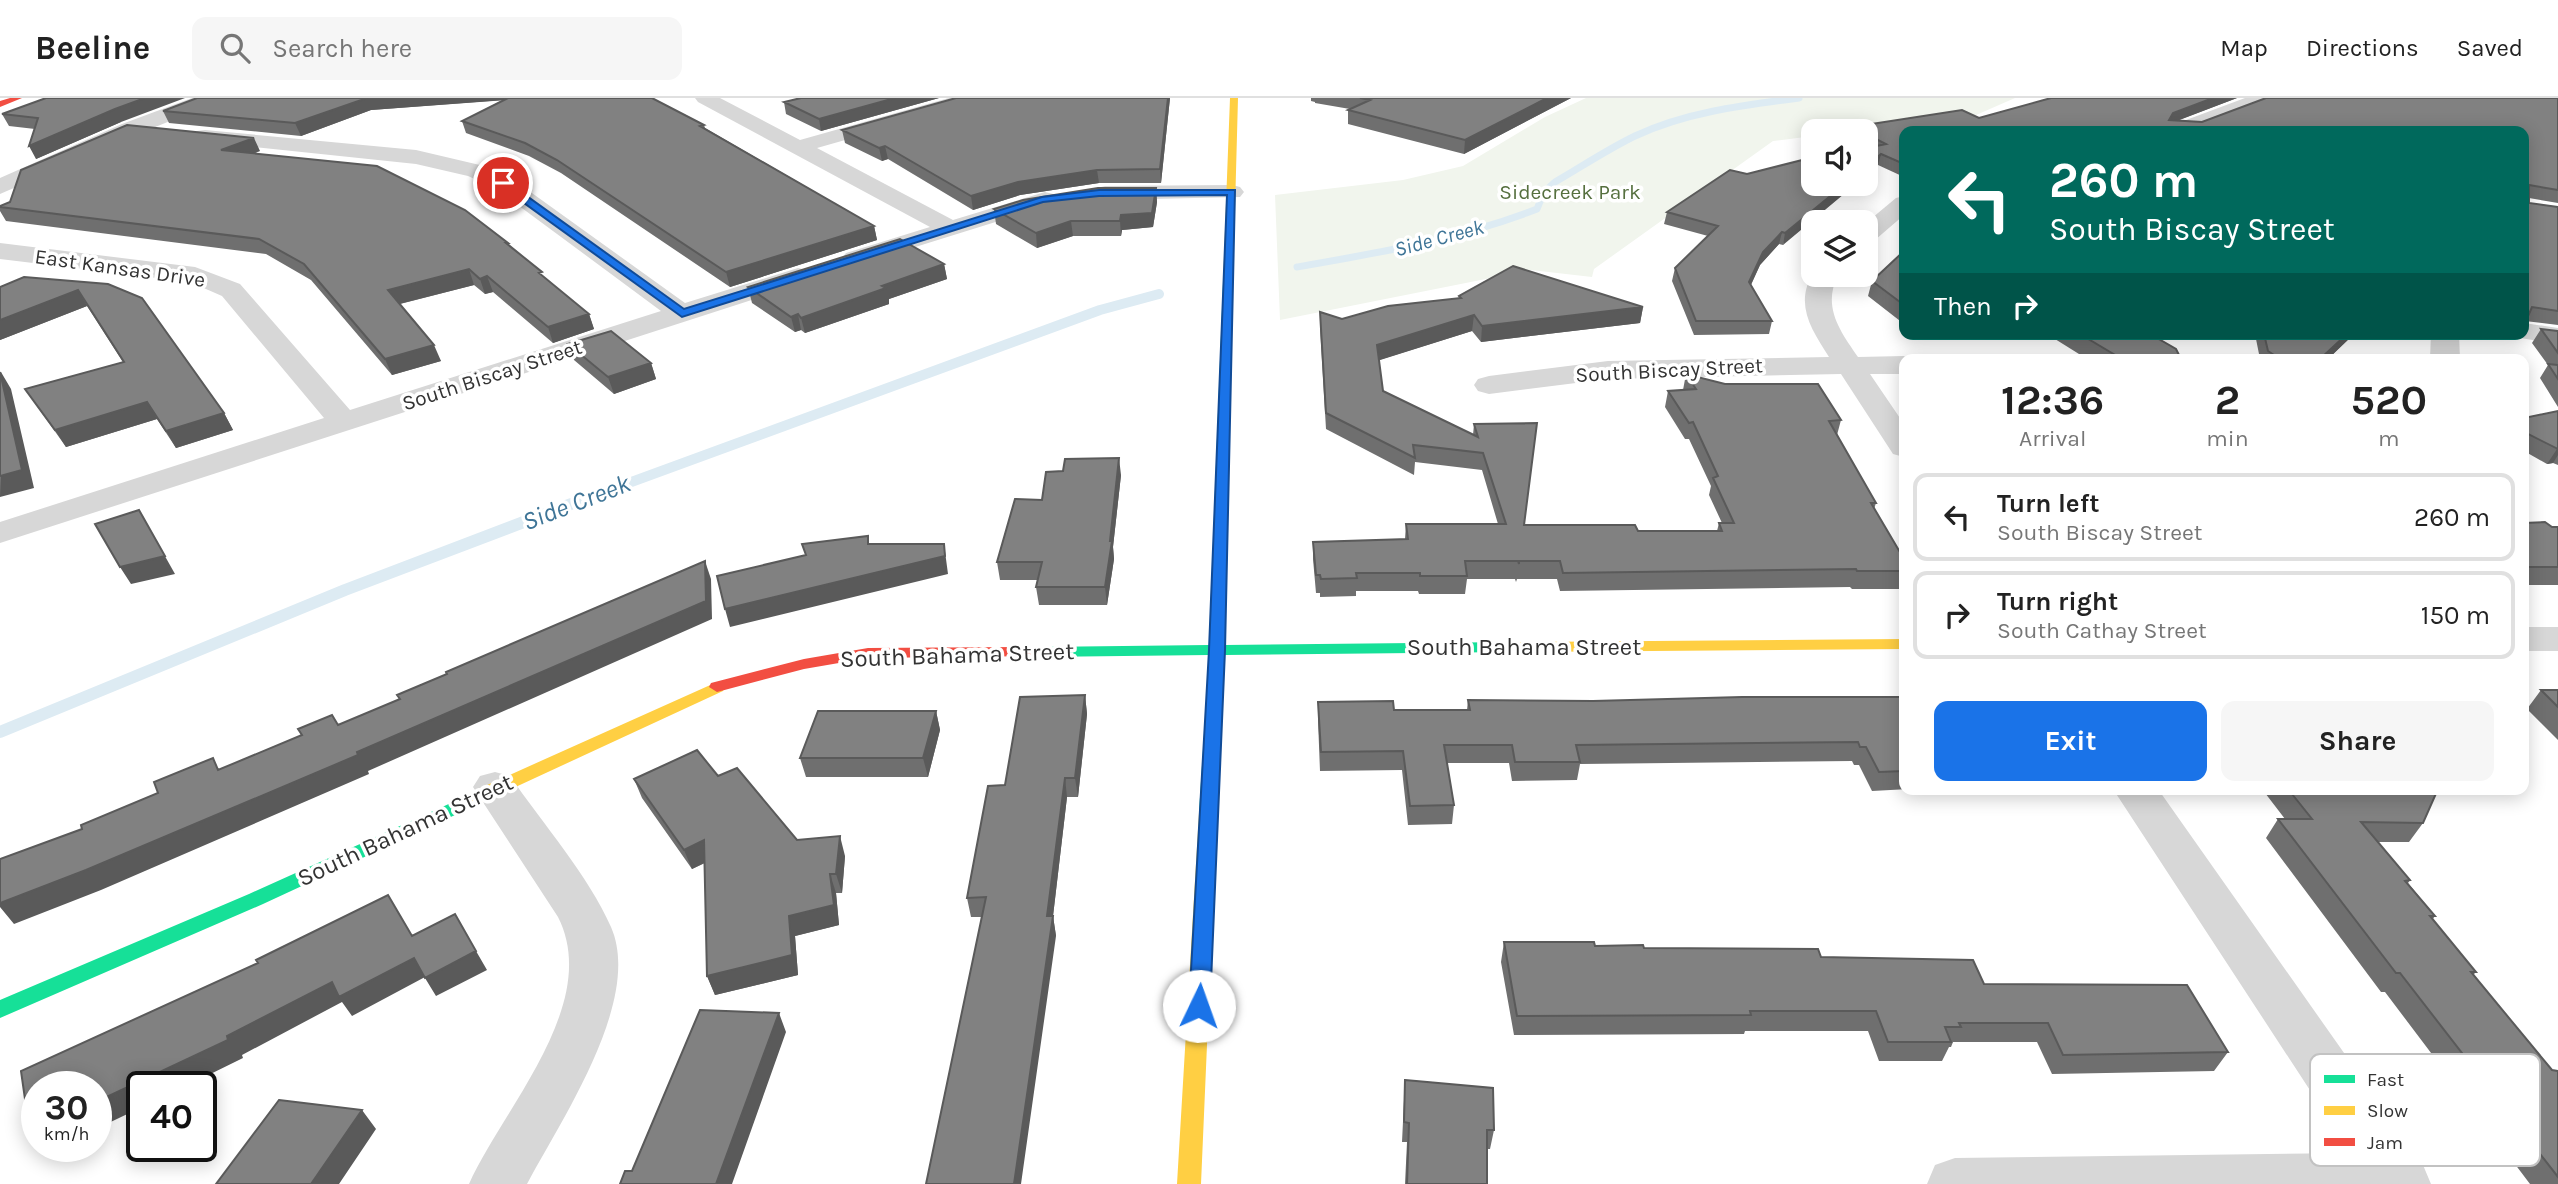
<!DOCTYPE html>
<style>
body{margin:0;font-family:Karla,sans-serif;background:#f6f6f6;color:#222;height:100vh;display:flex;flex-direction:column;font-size:26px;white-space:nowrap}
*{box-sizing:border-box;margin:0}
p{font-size:23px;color:#767676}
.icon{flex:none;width:38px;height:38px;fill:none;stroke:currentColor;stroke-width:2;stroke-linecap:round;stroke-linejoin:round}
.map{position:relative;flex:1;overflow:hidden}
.side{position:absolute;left:1899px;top:256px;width:630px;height:441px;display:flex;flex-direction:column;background:#fff;border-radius:14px;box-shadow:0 4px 18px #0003}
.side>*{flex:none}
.guide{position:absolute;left:1899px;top:28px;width:630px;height:214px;border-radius:14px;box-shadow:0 4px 18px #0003;background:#00695c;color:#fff;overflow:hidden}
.controls{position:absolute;left:1801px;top:21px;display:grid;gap:14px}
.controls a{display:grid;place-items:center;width:77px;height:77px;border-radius:14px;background:#fff;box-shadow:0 4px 18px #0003;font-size:35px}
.speed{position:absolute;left:21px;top:973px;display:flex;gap:14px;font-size:35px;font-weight:700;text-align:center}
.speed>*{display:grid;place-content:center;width:91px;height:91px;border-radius:50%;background:#fff;box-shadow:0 4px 18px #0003;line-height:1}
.speed small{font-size:18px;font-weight:400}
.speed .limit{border:4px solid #111;border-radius:10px;background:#fff;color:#111}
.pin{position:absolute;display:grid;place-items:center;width:60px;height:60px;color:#fff;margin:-30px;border:4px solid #fff;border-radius:50%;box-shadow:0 2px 7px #0007}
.me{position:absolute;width:77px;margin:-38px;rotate:3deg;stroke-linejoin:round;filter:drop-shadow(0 0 5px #0008)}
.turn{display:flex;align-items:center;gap:24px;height:147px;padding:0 35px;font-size:32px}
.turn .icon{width:91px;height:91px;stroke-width:2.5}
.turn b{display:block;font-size:49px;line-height:60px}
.then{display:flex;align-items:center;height:66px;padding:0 35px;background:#0003;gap:14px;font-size:26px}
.eta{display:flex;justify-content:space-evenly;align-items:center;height:119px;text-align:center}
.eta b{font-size:42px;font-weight:700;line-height:49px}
.action{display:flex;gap:14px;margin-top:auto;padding:14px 35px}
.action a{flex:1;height:80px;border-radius:14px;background:#1a73e8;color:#fff;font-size:28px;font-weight:700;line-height:80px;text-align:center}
.action a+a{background:#f6f6f6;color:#222}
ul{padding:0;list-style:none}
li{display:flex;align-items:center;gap:21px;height:88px;margin:0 14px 10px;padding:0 21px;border:4px solid #e0e0e0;border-radius:14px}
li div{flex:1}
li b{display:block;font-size:26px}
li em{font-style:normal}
header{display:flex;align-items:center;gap:42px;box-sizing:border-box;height:98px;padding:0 35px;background:#fff;border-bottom:2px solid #e0e0e0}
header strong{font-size:33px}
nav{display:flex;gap:38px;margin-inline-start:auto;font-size:24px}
.search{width:490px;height:63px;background:#f6f6f6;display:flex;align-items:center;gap:18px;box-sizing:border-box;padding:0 24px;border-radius:14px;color:#767676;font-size:26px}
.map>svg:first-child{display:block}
.green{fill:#f1f5ed}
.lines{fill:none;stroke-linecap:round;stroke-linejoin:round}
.stream-far2{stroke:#ddebf3;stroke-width:7}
.stream-far1{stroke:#ddebf3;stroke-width:10}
.stream{stroke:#ddebf3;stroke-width:12}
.street{fill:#d7d7d7;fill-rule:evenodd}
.fast{fill:#16e098;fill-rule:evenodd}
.slow{fill:#ffcf43;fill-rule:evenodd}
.jam{fill:#f24e42;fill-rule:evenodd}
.wall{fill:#6f6f6f}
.shaded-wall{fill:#5a5a5a}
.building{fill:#818181;stroke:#5a5a5a;stroke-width:2}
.route{fill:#1a73e8;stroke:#114b97;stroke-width:2}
.labels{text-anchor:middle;stroke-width:7;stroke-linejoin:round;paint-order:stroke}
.far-park-label{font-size:21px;fill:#56703f;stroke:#fff}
.far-water-label{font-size:21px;font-style:italic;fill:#3f7597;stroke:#fff}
.far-street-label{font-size:21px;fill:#333;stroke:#fff}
.street-label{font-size:24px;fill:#333;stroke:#fff}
.water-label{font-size:26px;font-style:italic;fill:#3f7597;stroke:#fff}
.key{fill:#fff;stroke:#c2c2c2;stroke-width:2}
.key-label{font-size:19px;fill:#333}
</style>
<header>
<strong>Beeline</strong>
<div class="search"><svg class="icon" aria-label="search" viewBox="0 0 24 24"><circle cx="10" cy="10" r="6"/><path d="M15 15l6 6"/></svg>Search here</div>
<nav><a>Map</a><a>Directions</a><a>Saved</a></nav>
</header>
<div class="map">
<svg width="2558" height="1086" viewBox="0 0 2558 1086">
<rect width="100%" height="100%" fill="#fff"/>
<!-- green -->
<path class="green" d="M1586 0H2015L1967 21 1856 33H1813V38L1773 43 1594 171 1592 179 1531 172 1280 222 1275 97 1403 82 1463 68 1545 19Z"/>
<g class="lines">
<!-- stream-far2 -->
<path class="stream-far2" d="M1297 169C1378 155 1460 141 1537 111L1544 94 1555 84C1581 69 1608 51 1635 38 1686 14 1744 7 1799 0"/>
<!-- stream-far1 -->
<path class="stream-far1" d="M566 408 1100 212 1159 196"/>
<!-- stream -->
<path class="stream" d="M0 634 345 492 571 406"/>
<!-- street -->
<path class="street" d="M192 0H220L217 4 138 36 0 96V80L122 26Z
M695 0H720L800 42 949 0H982L979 4 817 50 953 122 1045 94 1053 96 1057 101 1053 106 864 165 855 168 846 165 842 160 846 155 930 129 698 4Z
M2245 0H2274L2271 4 2197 33H2167L2170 28Z
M205 32 416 52 484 68 511 80 685 205 798 170 807 172 811 178 807 184 0 445V424L324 320 222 198 190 184 0 161V145L195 169 240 186 350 312 661 213 495 90 468 78 416 66 197 43 194 38 197 33Z
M1232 87 1240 89 1244 94 1240 99 1105 102 1097 100 1093 95 1097 90 1105 88Z
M1904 98V117L1875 142 1866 144V125L1896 100Z
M1813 175 1838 177C1822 209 1840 233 1858 259L1904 258 1914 261H1904V276H1870L1904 326V359L1893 356 1841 276 1608 281 1489 296 1478 293 1474 287 1478 281 1489 278 1608 263 1829 259C1812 232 1794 207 1813 175Z
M2524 225 2558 230V246L2514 239 2512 236H2524Z
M2431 236H2459L2460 261H2430Z
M2524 529H2558V553H2524Z
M495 674 510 678C543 726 588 777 611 829 643 902 561 1022 527 1086H469C503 1010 602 906 558 819L473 689 480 678Z
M2113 691H2158L2423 1067 2431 1086H1927L1935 1067 1955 1060 2351 1055Z"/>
<!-- fast -->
<path class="fast" d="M1228 182 1233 185 1225 547 1511 544 1519 549 1511 554 1225 557 1217 715 1214 720H1202L1199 715 1209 557 1038 559 1030 554 1038 549 1209 547 1223 185Z
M462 700 468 701 471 706 468 711 263 806 0 920V902L249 796Z"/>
<!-- slow -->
<path class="slow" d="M1230 0H1238L1233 185 1228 188 1223 185Z
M1904 541V551L1511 554 1503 549 1511 544Z
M717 584 723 585 725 589 723 593 468 711H456L453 706 456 701Z
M1208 708 1214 710 1217 715 1201 1086H1177L1199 715 1202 710Z"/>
<!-- jam -->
<path class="jam" d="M10 0H22L0 9V3Z
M1038 549 1046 554 1044 558 868 560 804 571 717 594 709 589 711 585 804 561 868 550Z"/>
</g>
<!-- wall -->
<path class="wall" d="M197 0H652L704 27 705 30 874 128 877 142 730 189 561 75 529 58 466 35 462 23 503 2 371 12 301 38 169 25 163 13Z
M801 0H939L821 33 786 16 784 4Z
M1170 0 1161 85H1099L1020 97 973 112 888 61 882 63 845 45 842 32Z
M1311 0H1571L1464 56 1348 26V12L1350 11 1315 5V4L1311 3Z
M2051 0H2237L2176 23 2202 24 2558 0V105L2529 100V105L2558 109V227L2525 223 2524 225V33H1904V79L1878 67 1866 78V50H1867L1866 49V33H1851L1852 29 1979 20Z
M2 16 121 24 36 61 35 31 9 28Z
M260 53 255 55 509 148 545 180 589 216 594 231 553 245 493 194 485 196 474 187 400 206 441 263 392 277 311 182 266 156 6 123 0 113V108Z
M1813 60 1783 147 1779 146 1760 167 1751 187 1772 223 1769 236 1694 237 1672 183 1675 170 1708 138 1664 126 1667 114 1747 76Z
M1156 90 1157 104 1153 129 1122 132 1121 138H1073L1037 150 996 126 994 111Z
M1904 153V226L1868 198 1872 183Z
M944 166 947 181 889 201V206L805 235 801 232 795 234 752 205 748 189Z
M108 186 224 315 233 332 176 350 157 321 66 349 25 291 123 264 87 208 0 242V189Z
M1459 198 1643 209 1640 225 1481 244 1472 233 1379 262 1383 293 1473 337 1474 326 1524 427 1638 433H1717L1719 425H1722L1709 397 1711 388 1689 341H1685L1665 309 1668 293 1683 292 1686 276 1841 322 1837 337 1876 405 1874 411 1904 461V486L1902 491H1852L1850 489 1560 493 1557 481H1517L1516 484 1515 481H1467L1465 496H1419L1418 493H1356V498L1320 499V495H1316L1313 461V444L1405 441 1406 426H1498L1482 372 1415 364 1414 377 1326 331 1320 229V214L1342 221 1459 201Z
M2541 231 2558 233V309L2540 280 2548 267 2532 245Z
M2047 236H2150L2181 261H2087Z
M2255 236H2354L2328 261H2260Z
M568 246 651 265 656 281 614 296 574 262Z
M2558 313V367L2553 365 2547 366 2524 353V320Z
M1121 377 1113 449 1114 461 1107 507H1039L1036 489 1038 482H1000L997 464 1042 402Z
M2524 425 2558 429V487H2524Z
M2541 592H2558V642L2527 611Z
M1085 597 1087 616 1078 699H1067L1053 818 1056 838 982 819H971L967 800 1005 687Z
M1904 599V691H1909L1872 693 1859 667H1854L1852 663 1580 666 1577 682 1512 683 1509 665H1447L1454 707 1452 726 1408 727 1402 672 1320 673 1318 622V604L1394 612H1467L1468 602 1593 603Z
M936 613 940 632 928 679H806L800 660Z
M718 678 797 742 845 758 842 795H836L839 827 795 838 798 877 715 897 707 878 705 765 692 771 642 700 634 681Z
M2262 691H2438L2423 725 2409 744H2377L2410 782 2408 785 2435 818 2432 822 2476 874 2473 877 2552 972 2558 973V1086H2530L2385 894H2381L2266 740 2278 721H2285Z
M1504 844 1595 848 1821 859 1984 886 2228 954 2214 973 2052 976 2037 944H1953L1951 949H1949L1942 963H1879L1868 933H1745L1744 936 1514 937 1501 864Z
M1405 982 1494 1032 1490 1051H1487V1086H1405L1407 1044H1402Z"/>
<!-- shaded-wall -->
<path class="shaded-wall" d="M145 0H185L121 24 36 61 29 48 115 11Z
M366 0H533L371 12 301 38 295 25Z
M895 0H939L821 33 819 21Z
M1168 0H1170L1161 85 1160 71Z
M1547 0H1571L1464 56 1465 42Z
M2213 0H2237L2169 26V22L2173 15Z
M254 40 260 53 227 65 221 52Z
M885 48 888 61 882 63 879 50Z
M1881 56 1878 67 1866 78V69Z
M1097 72 1099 85 1020 97 973 112 971 98 1018 84Z
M1845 86H1856L1783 147 1785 135Z
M1156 90 1157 104 1153 129 1122 132 1121 138 1120 123 1121 117Z
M1071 123 1073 138 1037 150 1036 135Z
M874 128 877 142 730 189 726 174Z
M1782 134 1779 146 1760 167 1746 197 1749 184 1763 154Z
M944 166 947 181 889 201V206L805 235 801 220 882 188Z
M469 171 474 187 395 207 388 192Z
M487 178 493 194 485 196 480 181Z
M78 192 87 208 0 242V222Z
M1643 209 1640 225 1481 244 1482 228Z
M589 216 594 231 553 245 548 229Z
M798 216 801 232 795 234 791 219Z
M1474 217 1472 233 1377 263V247Z
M2347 236H2354L2328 261H2320Z
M434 247 441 263 392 277 385 261Z
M651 265 656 281 614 296 608 279Z
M1 274 11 291 34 390 0 399Z
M147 304 157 321 66 349 55 332Z
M224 315 233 332 176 350 166 333Z
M2557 351H2558V357L2553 365 2547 366Z
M1119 360 1121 377 1113 449 1114 461 1107 507 1105 489Z
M139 412 175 476 131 486 120 469Z
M944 446 948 476 730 529 725 511Z
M705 463 711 481 712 521 368 673 369 676 101 792 14 826 0 809V805L357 654Z
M1085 597 1087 616 1078 699 1075 680Z
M936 613 940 632 928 679 923 660Z
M1065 680 1067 699 1051 835 1053 818 1056 838 1021 1086H1014Z
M840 738 845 758 842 795 836 776Z
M704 742 712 761 692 771 684 752Z
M830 776 836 795 839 827 795 838 798 877 715 897 707 878 789 818Z
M476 853 487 872 436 898 425 880Z
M414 860 425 879 352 918 342 904 242 957 243 960 184 989H142V1009L96 1031V1004L332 884Z
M779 915 786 934 732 1086H716Z
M362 1012 376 1031 339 1086H311Z
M37 1032V1042L30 1036Z
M43 1048H60L48 1054Z"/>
<!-- building -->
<path class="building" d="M46 0H145L115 11 29 48 38 20 2 16Z
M197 0H367L295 25 163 13Z
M508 0H652L704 27 700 28 874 128 726 174 557 62 525 45 462 23Z
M801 0H895L819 21 784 4Z
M956 0H1168L1160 71 1097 72 1018 84 971 98 885 48 879 50 842 32Z
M1360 0H1547L1465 42 1348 12 1370 2Z
M2051 0H2213L2173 15 2169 22 2202 24 2266 0H2558V92L2529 87V105L2558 109V213L2532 209 2529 216 2524 208V33H1904V66L1881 56 1866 69V50L1886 46 1866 36V33H1860L1852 29 1962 12 1979 20Z
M127 27 254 40 221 52 377 68 465 112 508 145H506L542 174 539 175 589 216 548 229 487 178 480 181 469 171 388 192 434 247 385 261 304 166 259 141 0 109V108L10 104 21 72Z
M1810 60H1813V86H1845L1785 135 1782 134 1763 154 1749 184 1772 223H1696L1675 170 1718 128 1667 114 1730 72 1747 76Z
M1098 90H1156L1152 115 1121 117 1120 123H1071L1036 135 994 111 1023 102Z
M900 141 944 166 882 188 886 190 801 220 798 216 791 219 748 189Z
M1904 153V207L1872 183Z
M1513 168 1643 209 1482 228 1474 217 1377 247 1383 293 1478 339 1474 326 1537 325 1524 427H1635L1638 433H1722L1719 425H1734L1713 380 1718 378 1693 324 1689 325 1668 293 1696 291 1686 276 1725 286H1818L1841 322 1829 323 1876 405H1871L1904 461V473H1857L1856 471 1563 475 1560 463H1519V466L1518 463H1465L1467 478H1420V475H1356L1357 480 1321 481 1320 477H1316L1313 444 1408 441 1406 426H1506L1483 355 1413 347 1415 360 1326 315 1320 214 1342 221 1388 208 1461 200 1459 198Z
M24 179 108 186 142 200 224 315 166 333 147 304 55 332 25 291 124 264 78 192 0 222V189Z
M2541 231 2558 233V255Z
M611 233 651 265 608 279 568 246Z
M2080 236H2150L2176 251 2181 261H2122Z
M2264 236H2347L2320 261H2280L2268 253Z
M2548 266 2558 267V281Z
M0 274 22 372 0 378Z
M2558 313V351L2524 334V320Z
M1119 360 1110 443H1112L1105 489H1036L1042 464H997L1015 401 1042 402 1046 374 1063 373 1065 361Z
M139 412 165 458 120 469 95 426Z
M2545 424 2552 429H2558V469H2524V425Z
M868 438V446H944L945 458 725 511 717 478 806 457 802 446Z
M705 463 706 503 357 654 358 657 86 772 0 805V761L82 731 81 727 158 695 154 684 213 660 218 672 302 637 298 631 332 617 338 627 400 601 397 597 447 576 446 574Z
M2541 592H2558V609Z
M1085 597 1075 680H1065L1047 818H1053L1014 1086H926L986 799 967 800 988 688 1005 687 1020 599Z
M1742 599H1904V673L1879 674 1866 649H1860L1858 644 1576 647 1580 664H1515L1512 647H1444L1454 707 1410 708 1403 653 1321 654 1318 604 1393 603 1394 612H1470L1468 602 1593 603Z
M818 613H936L923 660H800Z
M697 652 718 678 737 670 797 742 840 738 836 776H830L834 807 789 818 792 857 707 878 704 742 684 752 634 681Z
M2288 691H2438L2423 725 2361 724 2410 782 2405 783 2435 818H2430L2476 874H2471L2552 972 2558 973V1079L2400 875H2396L2278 721H2312Z
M388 797 412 838 455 816 476 853 425 880 414 860 339 899 332 884 227 938 228 942 96 1004V989H37V1032L30 1036 21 973 258 865 256 862Z
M1504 844H1594L1595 848 1643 847 1644 850 1818 851 1821 859 1973 862 1984 886 2187 887 2228 954 2063 957 2048 925H1959L1961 929H1945L1951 944H1888L1876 913H1750L1751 917 1517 918Z
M700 912 779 915 716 1086H620L625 1073H632Z
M1405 982 1493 990 1494 1032H1487V1086H1407L1409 1025 1404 1024Z
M279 1002 362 1012 311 1086H216Z"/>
<!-- route -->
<path class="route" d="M499 83H506L684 211 1042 99 1099 92H1235L1225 552 1210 908 1207 914 1199 916 1192 914 1189 908 1209 552 1227 97 1099 98 1043 104 682 219 499 87Z"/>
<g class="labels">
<!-- far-park labels -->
<g class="far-park-label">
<text x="1570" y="101">Sidecreek Park</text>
</g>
<!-- far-water labels -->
<g class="far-water-label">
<text transform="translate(1439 140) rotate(-15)" y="7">Side Creek</text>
</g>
<!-- far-street labels -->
<g class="far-street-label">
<text transform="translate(120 170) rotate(8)" y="7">East Kansas Drive</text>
<text transform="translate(1669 272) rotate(-3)" y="7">South Biscay Street</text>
<text transform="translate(492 277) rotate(-18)" y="7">South Biscay Street</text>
</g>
<!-- street labels -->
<g class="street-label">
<text x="1524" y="557">South Bahama Street</text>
<text transform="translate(957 557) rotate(-2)" y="8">South Bahama Street</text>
<text transform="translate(405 732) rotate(-25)" y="8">South Bahama Street</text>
</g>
<!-- water labels -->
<g class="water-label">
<text transform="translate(576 404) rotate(-21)" y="9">Side Creek</text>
</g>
</g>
<!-- legend -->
<rect x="2310" y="956" width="230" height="112" rx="10" class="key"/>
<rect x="2324" y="977" width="31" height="8" fill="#16e098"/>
<rect x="2324" y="1008" width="31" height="9" fill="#ffcf43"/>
<rect x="2324" y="1040" width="31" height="8" fill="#f24e42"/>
<g class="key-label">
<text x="2367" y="988">Fast</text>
<text x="2367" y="1019">Slow</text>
<text x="2367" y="1051">Jam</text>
</g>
</svg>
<div class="controls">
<a><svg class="icon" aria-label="sound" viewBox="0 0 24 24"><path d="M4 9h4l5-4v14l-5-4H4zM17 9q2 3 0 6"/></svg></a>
<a><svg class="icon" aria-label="layers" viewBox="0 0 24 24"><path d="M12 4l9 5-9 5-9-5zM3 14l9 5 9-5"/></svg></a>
</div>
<div class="speed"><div>30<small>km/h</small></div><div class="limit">40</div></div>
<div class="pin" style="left:503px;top:85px;background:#d93025"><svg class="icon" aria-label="arrive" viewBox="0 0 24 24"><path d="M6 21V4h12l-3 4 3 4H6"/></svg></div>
<svg class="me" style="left:1199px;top:908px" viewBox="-20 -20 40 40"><circle r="19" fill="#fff"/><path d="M0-13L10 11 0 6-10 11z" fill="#1a73e8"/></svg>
<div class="guide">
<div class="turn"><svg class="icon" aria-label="left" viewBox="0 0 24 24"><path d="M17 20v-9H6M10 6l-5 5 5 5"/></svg><div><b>260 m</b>South Biscay Street</div></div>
<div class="then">Then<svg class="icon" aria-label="right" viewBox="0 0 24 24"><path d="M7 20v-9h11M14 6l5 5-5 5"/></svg></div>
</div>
<section class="side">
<div class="eta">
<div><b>12:36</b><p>Arrival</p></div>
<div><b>2</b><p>min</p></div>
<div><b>520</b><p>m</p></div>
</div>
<ul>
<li><svg class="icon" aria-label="left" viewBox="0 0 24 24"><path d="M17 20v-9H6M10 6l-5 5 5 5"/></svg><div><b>Turn left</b><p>South Biscay Street</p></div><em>260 m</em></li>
<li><svg class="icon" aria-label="right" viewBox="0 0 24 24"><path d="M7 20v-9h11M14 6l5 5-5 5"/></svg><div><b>Turn right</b><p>South Cathay Street</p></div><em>150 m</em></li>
</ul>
<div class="action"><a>Exit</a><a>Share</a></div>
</section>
</div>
